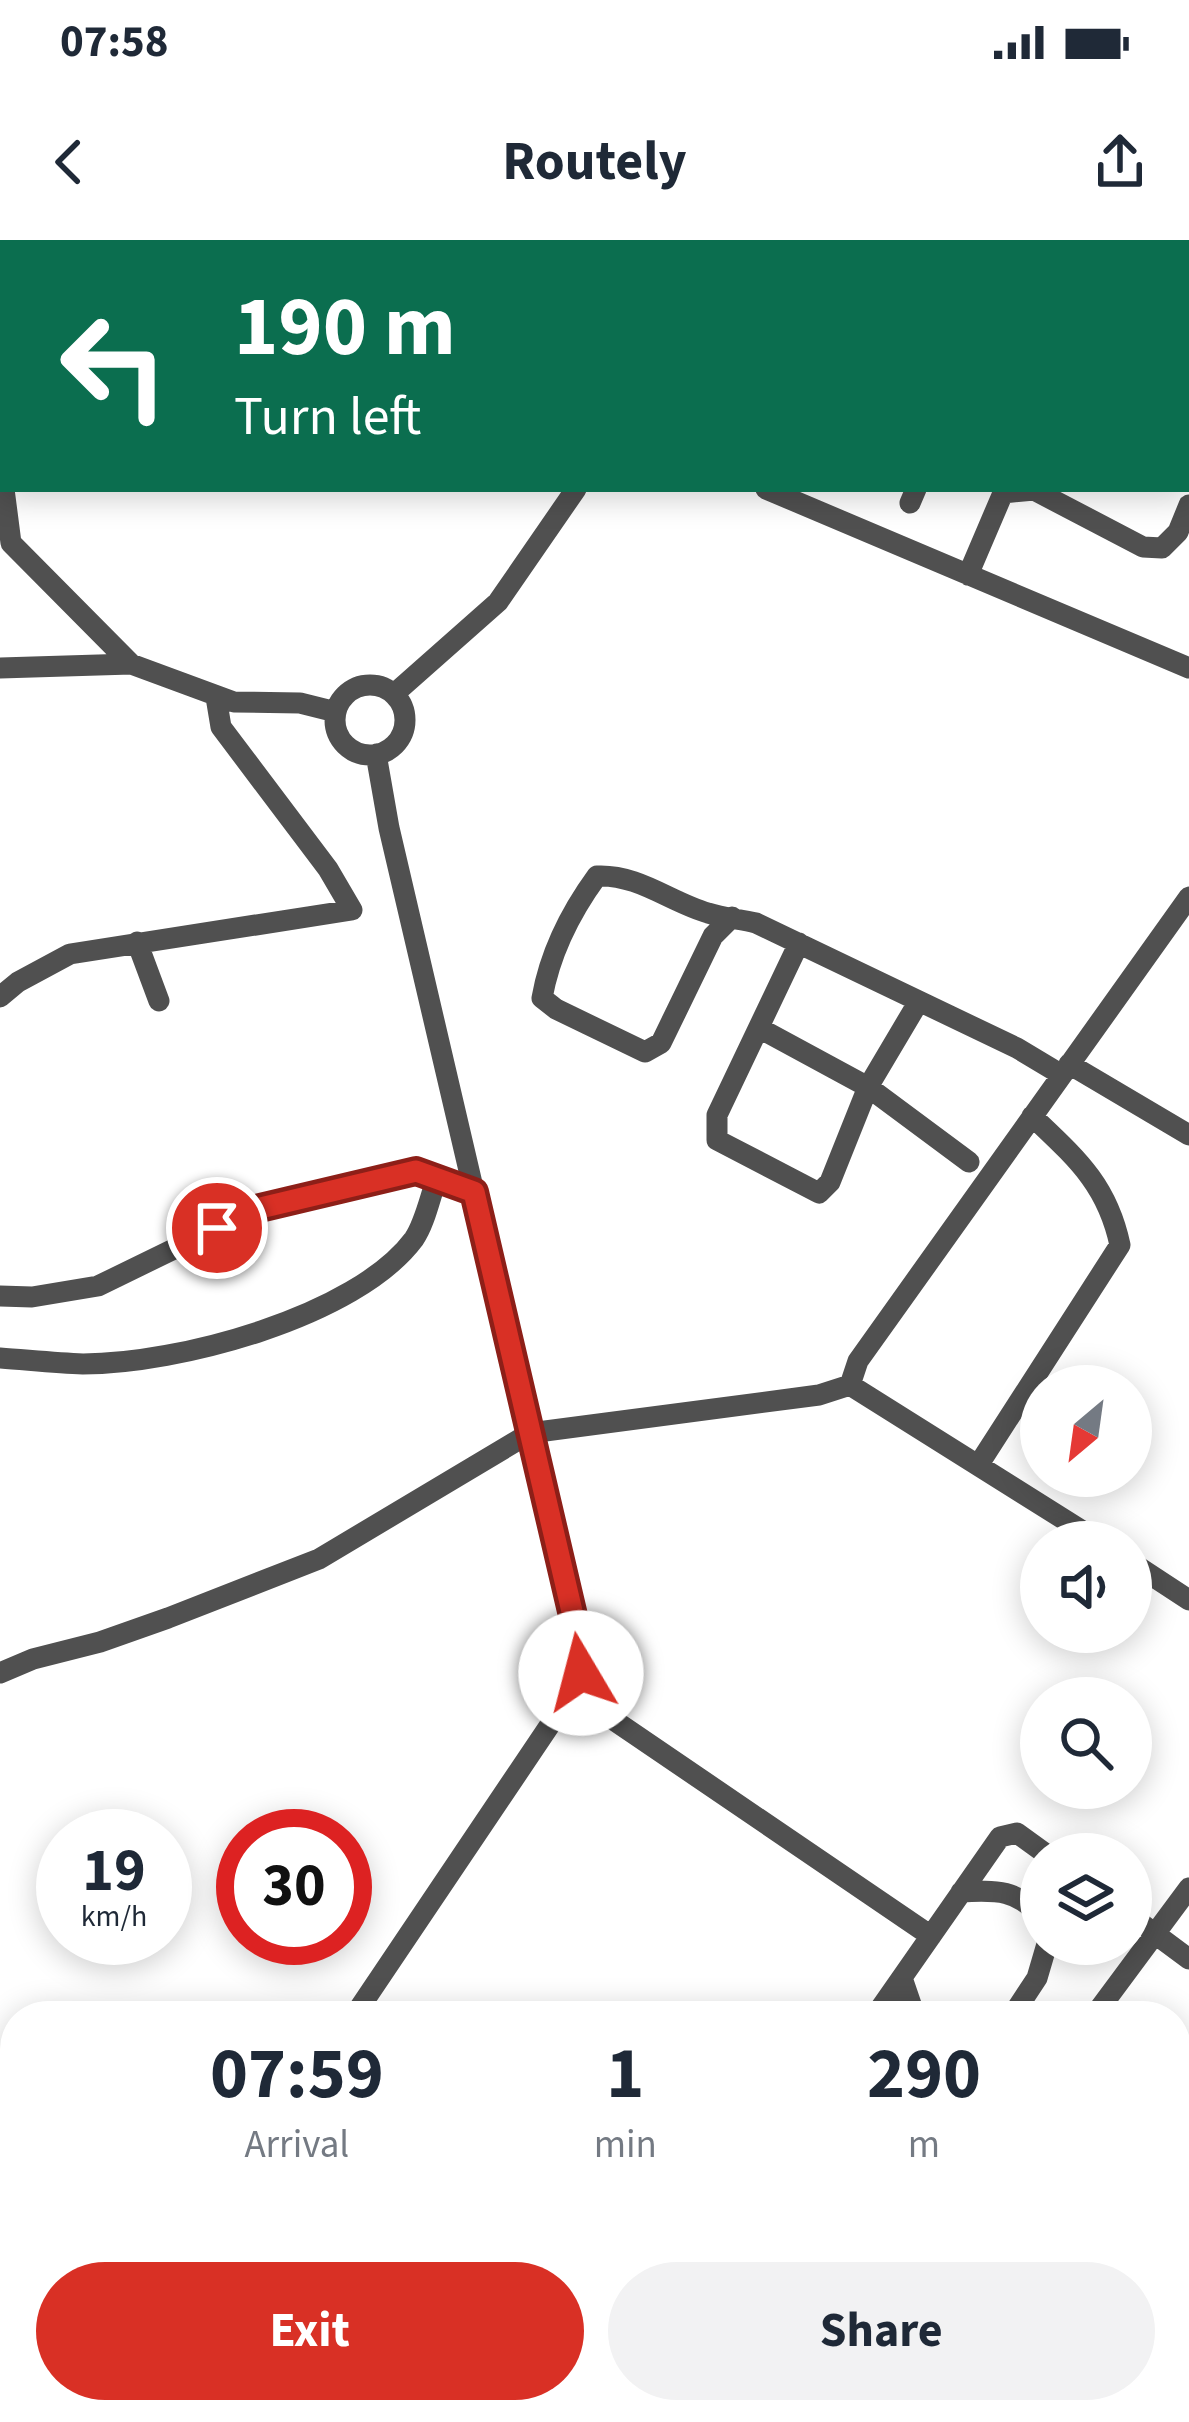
<!DOCTYPE html>
<style>
body{margin:0;font-family:"Source Sans 3",sans-serif;background:#f2f2f3;color:#1f2937;height:100vh;display:flex;flex-direction:column;font-size:45px;white-space:nowrap}
*{box-sizing:border-box;margin:0}
p{font-size:39px;color:#747a83}
.icon{flex:none;width:66px;height:66px;fill:none;stroke:currentColor;stroke-width:2;stroke-linecap:round;stroke-linejoin:round}
.map{position:relative;flex:1;overflow:hidden}
.panel{position:absolute;left:0px;top:1761px;width:1191px;height:423px;display:flex;flex-direction:column;background:#fff;border-radius:48px 48px 0 0;box-shadow:0 6px 30px #0003}
.panel>*{flex:none}
.hud{position:absolute;left:0px;top:0px;width:1191px;height:252px;box-shadow:0 6px 30px #0003;background:#0b6e4f;color:#fff;overflow:hidden}
.needle{width:78px;rotate:209deg}
.buttons{position:absolute;left:1020px;top:1125px;display:grid;gap:24px}
.buttons a{display:grid;place-items:center;width:132px;height:132px;border-radius:50%;background:#fff;box-shadow:0 6px 30px #0003;font-size:60px}
.speed{position:absolute;left:36px;top:1569px;display:flex;gap:24px;font-size:60px;font-weight:700;text-align:center}
.speed>*{display:grid;place-content:center;width:156px;height:156px;border-radius:50%;background:#fff;box-shadow:0 6px 30px #0003;line-height:1}
.speed small{font-size:30px;font-weight:400}
.speed .limit{border:18px solid #d22;background:#fff;color:#111}
.pin{position:absolute;display:grid;place-items:center;width:102px;height:102px;color:#fff;margin:-51px;border:6px solid #fff;border-radius:50%;box-shadow:0 3px 12px #0007}
.me{position:absolute;width:132px;margin:-66px;rotate:352deg;stroke-linejoin:round;filter:drop-shadow(0 0 9px #0008)}
.turn{display:flex;align-items:center;gap:42px;height:252px;padding:0 36px;font-size:54px}
.turn .icon{width:156px;height:156px;stroke-width:2.5}
.turn b{display:block;font-size:84px;line-height:102px}
.eta{display:flex;justify-content:space-evenly;align-items:center;height:204px;text-align:center}
.eta b{font-size:72px;font-weight:700;line-height:84px}
.button{display:flex;gap:24px;margin-top:auto;padding:24px 36px}
.button a{flex:1;height:138px;border-radius:72px;background:#d93025;color:#fff;font-size:48px;font-weight:700;line-height:138px;text-align:center}
.button a+a{background:#f2f2f3;color:#1f2937}
.status{display:flex;justify-content:space-between;align-items:center;height:84px;padding:0 60px;background:#fff;direction:ltr}
.status svg{height:33px;fill:currentColor}
header{display:flex;justify-content:space-between;align-items:center;height:156px;padding:0 36px;background:#fff;font-size:54px;font-weight:700}
.map>svg:first-child{display:block}
.lines{fill:none;stroke-linecap:round;stroke-linejoin:round}
.minor{stroke:#505050;stroke-width:21}
.route-casing{stroke:#8d1f18;stroke-width:30}
.route{stroke:#d93025;stroke-width:21}
</style>
<div class="status"><b>07:58</b><svg viewBox="0 0 49 12"><path d="M0 12V9h3v3zM5 12V6h3v6zM10 12V3h3v9zM15 12V0h3v12zM26 1h20v11H26zM47 4h2v5h-2z"/></svg></div>
<header><svg class="icon" aria-label="back" viewBox="0 0 24 24"><path d="M15 5l-7 7 7 7"/></svg>Routely<svg class="icon" aria-label="share" viewBox="0 0 24 24"><path d="M12 15V3M7 8l5-5 5 5M5 13v7h14v-7"/></svg></header>
<div class="map">
<svg width="1189" height="2182" viewBox="0 0 1189 2182">
<rect width="100%" height="100%" fill="#fff"/>
<g class="lines">
<!-- minor -->
<path class="minor" d="M90 3 96 0
M248 3 254 0
M1096 3 1104 0
M0 50 3 49
M1188 109 1189 110
M4 249 11 303 131 424 234 462 300 463 336 472
M766 249 1189 428
M910 263 916 249
M968 335 1003 253 1034 250 1143 307 1162 308 1178 292 1189 265
M0 428 131 424
M335 480a35 35 0 1 1 70 0a35 35 0 1 1-70 0Z
M394 454 498 362 576 249
M732 677 713 696 661 803 645 812 556 769 542 758C550 713 570 673 597 636 638 634 670 662 708 673 723 678 740 679 756 683L1017 808 1062 835
M137 702 159 761
M799 703 717 875V900L819 953 830 942 868 847 919 761
M0 757 18 742 70 714 352 670 328 629 221 487 216 457
M759 788 868 847 969 922
M1069 824 1189 895
M0 1056 32 1057 98 1046 256 969 416 931 474 952
M0 1118C28 1120 56 1123 83 1124 177 1124 356 1077 414 999 425 983 430 957 437 938
M850 1145 858 1121 1189 657
M979 1224 1120 1005C1107 944 1076 918 1032 876
M1131 1322 1189 1360
M0 1433 33 1419 100 1402 168 1378 319 1319 530 1193 819 1155 850 1145 1100 1302
M571 1451 931 1696
M961 1652C995 1650 1020 1649 1041 1679
M1131 1676 1189 1719
M902 1738 915 1776
M354 1776 562 1467 581 1433 578 1397 389 588 376 514
M875 1776 1000 1597 1017 1593 1046 1614
M1012 1776 1037 1738 1047 1704
M1094 1776 1189 1648
M0 1960 15 1971
M1176 2020 1189 2030
M0 2025 15 2004
M315 2169 334 2182
M186 2182 191 2169
M287 2182 297 2169"/>
</g>
<g class="lines">
<defs>
<path id="route" d="M217 988 256 969 416 931 474 952 578 1397 581 1433"/>
</defs>
<!-- route casing -->
<use href="#route" class="route-casing"/>
<!-- route -->
<use href="#route" class="route"/>
</g>
</svg>
<div class="buttons">
<a><svg class="needle" viewBox="-14 -14 28 28"><path d="M0-13l5 13h-10z" fill="#e53935"/><path d="M0 13l5-13h-10z" fill="#747a83"/></svg></a>
<a><svg class="icon" aria-label="sound" viewBox="0 0 24 24"><path d="M4 9h4l5-4v14l-5-4H4zM17 9q2 3 0 6"/></svg></a>
<a><svg class="icon" aria-label="search" viewBox="0 0 24 24"><circle cx="10" cy="10" r="6"/><path d="M15 15l6 6"/></svg></a>
<a><svg class="icon" aria-label="layers" viewBox="0 0 24 24"><path d="M12 4l9 5-9 5-9-5zM3 14l9 5 9-5"/></svg></a>
</div>
<div class="speed"><div>19<small>km/h</small></div><div class="limit">30</div></div>
<div class="pin" style="left:217px;top:988px;background:#d93025"><svg class="icon" aria-label="arrive" viewBox="0 0 24 24"><path d="M6 21V4h12l-3 4 3 4H6"/></svg></div>
<svg class="me" style="left:581px;top:1433px" viewBox="-20 -20 40 40"><circle r="19" fill="#fff"/><path d="M0-13L10 11 0 6-10 11z" fill="#d93025"/></svg>
<div class="hud">
<div class="turn"><svg class="icon" aria-label="left" viewBox="0 0 24 24"><path d="M17 20v-9H6M10 6l-5 5 5 5"/></svg><div><b>190 m</b>Turn left</div></div>
</div>
<section class="panel">
<div class="eta">
<div><b>07:59</b><p>Arrival</p></div>
<div><b>1</b><p>min</p></div>
<div><b>290</b><p>m</p></div>
</div>
<div class="button"><a>Exit</a><a>Share</a></div>
</section>
</div>
